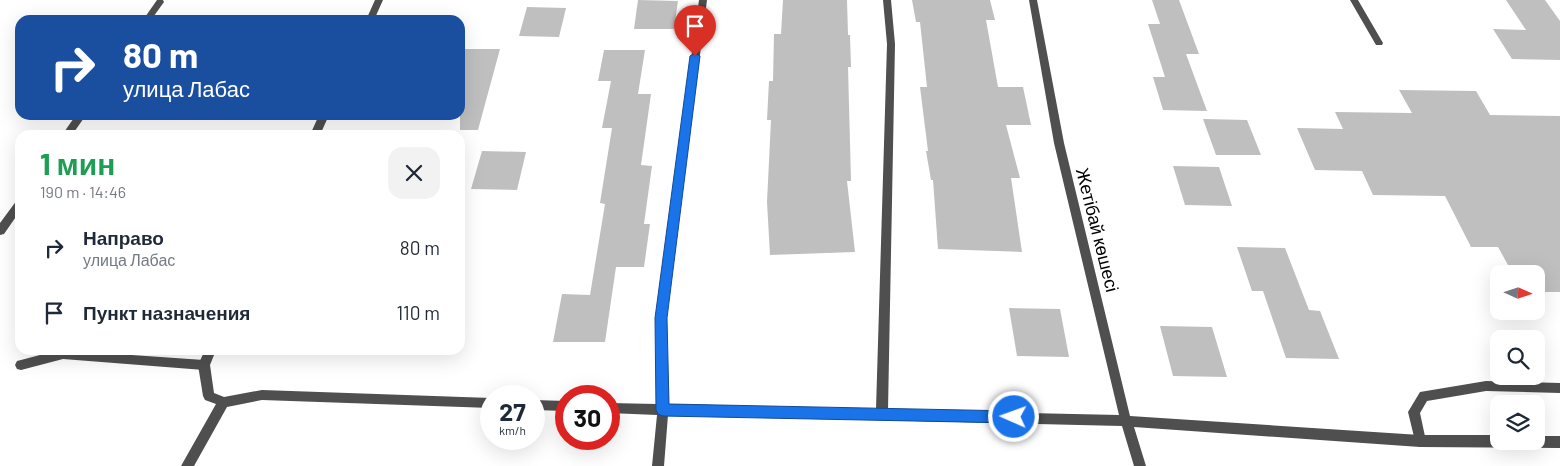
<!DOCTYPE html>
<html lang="ru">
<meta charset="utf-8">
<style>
body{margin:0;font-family:Barlow,sans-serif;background:#f2f2f3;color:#1f2937;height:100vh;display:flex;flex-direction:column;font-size:19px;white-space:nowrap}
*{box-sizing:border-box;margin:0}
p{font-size:16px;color:#747a83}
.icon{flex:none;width:28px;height:28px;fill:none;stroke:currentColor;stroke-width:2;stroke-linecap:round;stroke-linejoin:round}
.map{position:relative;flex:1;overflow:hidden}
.sheet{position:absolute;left:15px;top:130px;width:450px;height:225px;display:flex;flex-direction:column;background:#fff;border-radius:15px;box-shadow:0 5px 20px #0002}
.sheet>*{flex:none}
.banner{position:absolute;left:15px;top:15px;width:450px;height:105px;border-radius:15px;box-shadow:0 5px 20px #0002;background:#1a4fa0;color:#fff;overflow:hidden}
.needle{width:32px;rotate:93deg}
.buttons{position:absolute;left:1490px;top:265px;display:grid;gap:10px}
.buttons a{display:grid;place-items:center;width:55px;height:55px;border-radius:10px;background:#fff;box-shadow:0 5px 20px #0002;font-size:25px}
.speed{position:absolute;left:480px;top:385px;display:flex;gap:10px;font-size:25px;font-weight:700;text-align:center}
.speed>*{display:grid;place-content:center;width:65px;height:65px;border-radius:50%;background:#fff;box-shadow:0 5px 20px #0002;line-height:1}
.speed small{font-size:12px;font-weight:400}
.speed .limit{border:8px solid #d22;background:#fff;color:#111}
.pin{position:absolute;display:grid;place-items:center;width:42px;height:42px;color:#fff;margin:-51px -21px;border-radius:50% 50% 50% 0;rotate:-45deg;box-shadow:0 0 5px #0007}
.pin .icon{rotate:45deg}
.me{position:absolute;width:55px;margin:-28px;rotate:272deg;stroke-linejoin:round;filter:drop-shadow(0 0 4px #0008)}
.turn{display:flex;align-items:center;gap:18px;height:105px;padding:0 25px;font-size:22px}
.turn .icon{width:65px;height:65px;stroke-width:2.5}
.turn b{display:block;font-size:35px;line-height:42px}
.round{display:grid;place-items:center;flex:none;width:52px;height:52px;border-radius:15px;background:#f2f2f3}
.overview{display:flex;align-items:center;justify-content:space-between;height:85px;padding:0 25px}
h1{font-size:30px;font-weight:700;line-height:38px;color:#1e9e55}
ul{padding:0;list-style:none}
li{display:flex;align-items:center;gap:15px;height:65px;padding:0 25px}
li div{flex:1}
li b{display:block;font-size:19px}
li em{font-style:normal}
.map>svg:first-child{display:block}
.building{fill:#bfbfbf}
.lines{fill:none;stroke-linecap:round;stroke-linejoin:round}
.lane{fill:#4f4f4f;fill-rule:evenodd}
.street{fill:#4f4f4f;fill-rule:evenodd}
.route{fill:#1a73e8;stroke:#114b97}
.labels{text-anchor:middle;stroke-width:4.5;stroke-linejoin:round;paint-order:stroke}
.street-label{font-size:18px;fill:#000;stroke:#fff}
</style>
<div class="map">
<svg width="1560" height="466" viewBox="0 0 1560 466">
<rect width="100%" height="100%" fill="#fff"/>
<!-- building -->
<path class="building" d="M638 0 678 1 674 29H634Z
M783 0H847L848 35H850L851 67H848L851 181H847L855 252 770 255 767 202 771 120H767L769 81H773L774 34H781Z
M912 0H990L995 20H986L998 87H1023L1031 125H1006L1020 178H1011L1022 252 938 249 933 180H931L926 151H928L920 87H927L920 22H916Z
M1152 0H1179L1199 54H1186L1207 111 1163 110 1153 77H1165L1148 24H1160Z
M1506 0H1545L1560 21V60L1512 59 1493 29 1526 30Z
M527 7 566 8 559 37 519 36Z
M460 49H500L478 130H460Z
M604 50H645L638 94H651L641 165 652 166 644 224H650L644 267H616L605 342H553L562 294 590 295 605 204 600 203 612 128H602L611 81H598Z
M1399 90 1476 91 1490 115 1560 116V292H1536V274H1513L1498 247H1471L1445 196 1373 195 1362 171 1315 170 1297 128 1343 129 1335 112 1412 113Z
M1203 119 1247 120 1261 155H1216Z
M482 151 526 152 517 190 471 189Z
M1173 166 1219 167 1232 206 1185 205Z
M1237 247 1285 248 1309 310 1320 311 1339 359 1286 358 1263 291H1252Z
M1009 308 1060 309 1069 357 1017 356Z
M1160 326 1212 327 1227 377 1173 376Z"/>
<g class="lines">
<!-- lane -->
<path class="lane" d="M157 0H163L164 2 151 20H143Z
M1350 0H1358L1383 43 1382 45H1376Z
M76 115H86L72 135H62Z
M20 199V211L4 234 0 235V223L17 200Z
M59 350 204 360 208 361 210 365 208 369 204 370 63 359 21 370 17 369 15 365 17 361 21 360Z
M1486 381 1560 383V393L1486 391 1427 401 1420 413 1426 441 1424 445 1420 447 1416 445 1408 412 1420 392Z"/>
<!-- street -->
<path class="street" d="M375 0H383L374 20H366Z
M699 0H707L666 318 669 404 876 409 887 44 883 0H891L895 44 888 410 1119 415 1054 143 1029 0H1037L1064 143 1130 416 1420 435H1499V441H1536V436H1560V448L1420 447 1134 427 1146 466H1134L1122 426 668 415 664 466H652L657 415 609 413V403L657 404 656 318Z
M319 115H329L320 135H310Z
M205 350H216L210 365 214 393 224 397 262 390 491 398V408L262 400 227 407 194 466H181L216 404 205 400 203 396 198 365Z
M534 400 566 401V411L534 410Z"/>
</g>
<!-- route -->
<path class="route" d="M695 53 700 56 667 318 669 404 1014 411 1018 413 1020 417 1018 422 1014 423 663 416 658 414 656 410 655 318 690 56Z"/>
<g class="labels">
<!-- street labels -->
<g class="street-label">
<text transform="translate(1097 230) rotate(76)" y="6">Жетібай көшесі</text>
</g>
</g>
</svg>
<div class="buttons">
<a><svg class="needle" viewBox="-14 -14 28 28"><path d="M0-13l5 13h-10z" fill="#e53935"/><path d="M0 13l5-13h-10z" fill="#747a83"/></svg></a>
<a><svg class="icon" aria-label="search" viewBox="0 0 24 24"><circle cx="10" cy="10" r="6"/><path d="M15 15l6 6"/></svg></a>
<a><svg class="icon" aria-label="layers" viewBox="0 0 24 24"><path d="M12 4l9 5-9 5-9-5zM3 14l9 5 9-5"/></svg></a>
</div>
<div class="speed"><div>27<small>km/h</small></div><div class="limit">30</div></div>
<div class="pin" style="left:695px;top:56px;background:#d93025"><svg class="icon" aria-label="arrive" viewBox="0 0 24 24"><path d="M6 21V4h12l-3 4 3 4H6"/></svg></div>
<svg class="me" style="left:1014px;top:417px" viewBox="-20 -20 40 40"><circle r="17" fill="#1a73e8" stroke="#fff" stroke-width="3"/><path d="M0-11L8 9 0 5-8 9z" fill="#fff"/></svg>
<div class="banner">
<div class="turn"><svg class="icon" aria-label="right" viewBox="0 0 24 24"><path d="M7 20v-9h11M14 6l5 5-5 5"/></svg><div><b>80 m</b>улица Лабас</div></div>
</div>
<section class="sheet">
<div class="overview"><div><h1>1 мин</h1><p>190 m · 14:46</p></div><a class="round"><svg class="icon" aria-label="close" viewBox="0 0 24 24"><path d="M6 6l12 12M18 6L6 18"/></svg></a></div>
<ul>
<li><svg class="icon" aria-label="right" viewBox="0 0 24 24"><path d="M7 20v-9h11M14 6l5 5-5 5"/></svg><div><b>Направо</b><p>улица Лабас</p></div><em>80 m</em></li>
<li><svg class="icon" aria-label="arrive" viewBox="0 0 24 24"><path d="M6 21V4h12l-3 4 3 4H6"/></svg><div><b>Пункт назначения</b></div><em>110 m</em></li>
</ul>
</section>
</div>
